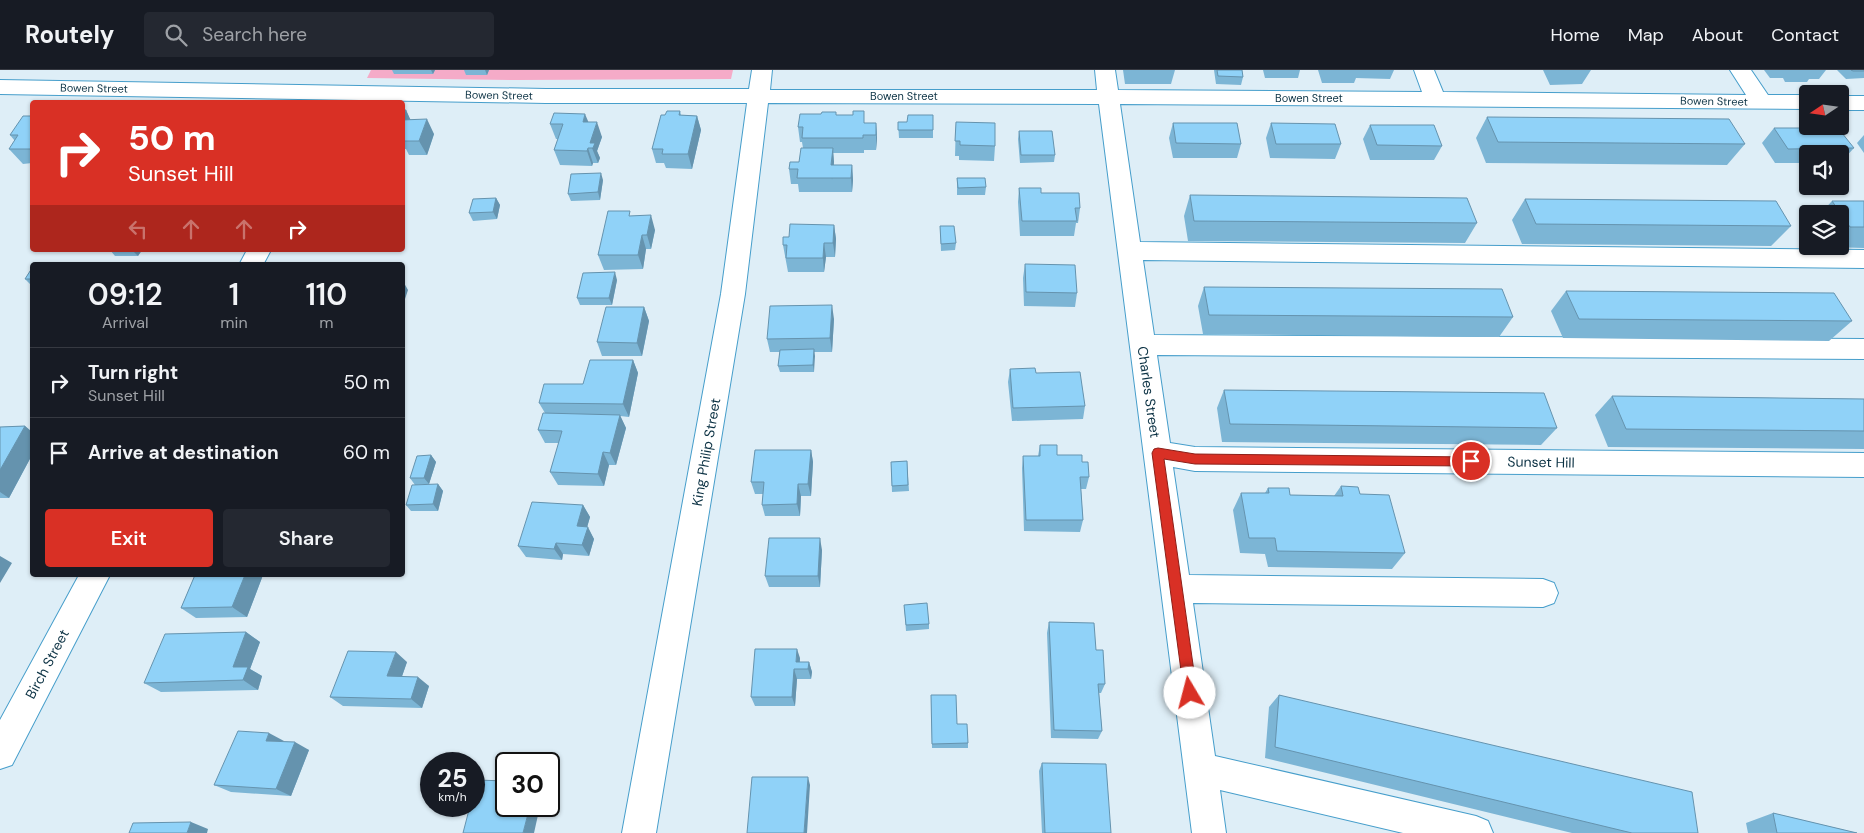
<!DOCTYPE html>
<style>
body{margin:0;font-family:"DM Sans",sans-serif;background:#242831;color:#f1f3f6;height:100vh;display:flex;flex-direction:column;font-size:19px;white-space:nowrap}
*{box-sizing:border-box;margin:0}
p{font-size:16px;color:#9ea1a6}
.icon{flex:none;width:28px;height:28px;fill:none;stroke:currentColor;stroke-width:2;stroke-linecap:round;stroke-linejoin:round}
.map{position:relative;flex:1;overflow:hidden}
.sheet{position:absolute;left:30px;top:192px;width:375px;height:315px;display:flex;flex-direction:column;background:#171b24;border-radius:5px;box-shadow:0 1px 4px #0004}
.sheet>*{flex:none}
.guide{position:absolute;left:30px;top:30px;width:375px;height:152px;border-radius:5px;box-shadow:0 1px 4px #0004;background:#d93025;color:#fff;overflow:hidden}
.needle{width:32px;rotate:257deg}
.tools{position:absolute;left:1799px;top:15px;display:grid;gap:10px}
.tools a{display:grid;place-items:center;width:50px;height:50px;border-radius:5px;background:#171b24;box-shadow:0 1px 4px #0004;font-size:25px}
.speed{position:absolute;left:420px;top:682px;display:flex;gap:10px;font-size:25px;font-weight:700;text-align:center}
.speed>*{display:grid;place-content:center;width:65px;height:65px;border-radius:50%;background:#171b24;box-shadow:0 1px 4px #0004;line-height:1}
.speed small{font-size:12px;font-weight:400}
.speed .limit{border:2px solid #111;border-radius:8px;background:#fff;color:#111}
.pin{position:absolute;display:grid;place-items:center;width:42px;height:42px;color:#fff;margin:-21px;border:2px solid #fff;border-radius:50%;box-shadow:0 1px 5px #0007}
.me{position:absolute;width:55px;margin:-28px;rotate:352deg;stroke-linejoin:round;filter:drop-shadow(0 0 4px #0008)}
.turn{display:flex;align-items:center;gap:18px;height:105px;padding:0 15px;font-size:22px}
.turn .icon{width:65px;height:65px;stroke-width:2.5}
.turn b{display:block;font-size:35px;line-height:42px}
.lanes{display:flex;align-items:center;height:48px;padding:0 15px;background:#0003;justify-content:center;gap:25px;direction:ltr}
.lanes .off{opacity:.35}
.eta{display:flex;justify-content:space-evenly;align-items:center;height:85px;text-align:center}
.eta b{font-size:30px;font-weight:600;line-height:35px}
.action{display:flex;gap:10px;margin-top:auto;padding:10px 15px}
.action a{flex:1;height:58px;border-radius:5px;background:#d93025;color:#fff;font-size:20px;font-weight:600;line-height:58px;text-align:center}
.action a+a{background:#242831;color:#f1f3f6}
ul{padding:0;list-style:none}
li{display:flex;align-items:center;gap:15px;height:70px;padding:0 15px;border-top:1px solid #363941}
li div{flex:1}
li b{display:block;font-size:19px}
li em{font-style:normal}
header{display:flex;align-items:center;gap:30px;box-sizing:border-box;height:70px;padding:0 25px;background:#171b24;border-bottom:1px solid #363941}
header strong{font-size:24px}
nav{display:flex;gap:28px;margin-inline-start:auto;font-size:18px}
.search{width:350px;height:45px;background:#242831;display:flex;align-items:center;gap:12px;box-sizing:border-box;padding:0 18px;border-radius:5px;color:#9ea1a6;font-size:19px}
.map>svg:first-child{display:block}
.green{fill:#f5abc8}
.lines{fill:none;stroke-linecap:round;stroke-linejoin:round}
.minor-casing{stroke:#469ecb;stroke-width:2}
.minor{fill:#fff;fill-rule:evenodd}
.wall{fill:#7cb5d5}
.shaded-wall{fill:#6593ae}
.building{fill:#90d2f8;stroke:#6593ae}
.route{fill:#d93025;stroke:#8d1f18}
.labels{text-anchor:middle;stroke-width:4;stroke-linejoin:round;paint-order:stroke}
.far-street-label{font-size:11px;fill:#0c3244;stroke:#fff}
.street-label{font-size:14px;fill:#0c3244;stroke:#fff}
</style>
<header>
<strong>Routely</strong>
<div class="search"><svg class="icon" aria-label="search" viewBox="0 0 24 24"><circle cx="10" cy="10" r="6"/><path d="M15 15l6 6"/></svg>Search here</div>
<nav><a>Home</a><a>Map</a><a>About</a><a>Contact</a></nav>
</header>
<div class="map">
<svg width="1864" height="763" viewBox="0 0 1864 763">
<rect width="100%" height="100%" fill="#deeef7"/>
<!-- green -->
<path class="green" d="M371 0H733L731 9 517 10 367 8Z"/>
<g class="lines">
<defs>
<path id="minor" d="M752 0H772L770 20H1097L1095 0H1115L1118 20 1422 22 1414 0H1434L1443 22 1746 25 1730 0H1751L1768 25H1808V39L1120 34 1140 172 1864 180V198L1143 190 1154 265 1864 269V289L1157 285 1170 373 1195 377 1864 383V407L1195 401 1173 397 1189 505 1543 509 1554 513 1558 523 1554 533 1543 537 1193 533 1215 686 1476 746 1488 751 1493 763H1403L1220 720 1226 763H1192L1099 34 768 33 745 224 656 763H622L721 224 747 33H546L0 24V10L546 19H749Z
M1840 26H1864V40H1840Z
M247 180H271L263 195H239Z
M79 505H110L12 695 0 699V650Z"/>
</defs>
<!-- minor casing -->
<use href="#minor" class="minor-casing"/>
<!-- minor -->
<use href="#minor" class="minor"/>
</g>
<!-- wall -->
<path class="wall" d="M392 0H435L433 4H394Z
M464 0H489L487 5H466Z
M1123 0H1175L1171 14H1125Z
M1214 0H1242L1243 7 1241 15 1216 14Z
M1263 0H1300L1298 8H1265Z
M1318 0H1394L1390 9 1356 8 1354 13H1322Z
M1543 0H1591L1582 14 1550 15Z
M1764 0H1826L1819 9H1809L1807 12H1785L1783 8H1770Z
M1837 0H1864V8L1846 9Z
M402 40H406L410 50 434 64 427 85H409L406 79H402Z
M680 41 681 45 697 46 701 60 692 99 666 98 664 93H656L652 79 665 45Z
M836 45 865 53H876L877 68 876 80H864V83H833L834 95H852L853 110 852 122H799L798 114H791L789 99 799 92 803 78 802 72H800L798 57Z
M933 45V68H899L898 52H907Z
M32 46V93L23 94 9 79 15 71 10 65Z
M1487 47 1745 74 1727 95 1486 93 1476 68Z
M588 52 602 67 597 81 600 88 598 93H593L592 96 560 95 554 80 558 69H556L550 54Z
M956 52 995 76 994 91 959 90V86H955Z
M1173 53 1241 74 1237 88H1173L1169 68Z
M1271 53 1341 74 1335 89 1270 88 1266 68Z
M1370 55 1442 76 1434 90H1370L1363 69Z
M1774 58 1854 78 1840 93V84H1808V93H1775L1762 73Z
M1019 61 1055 85 1054 92 1020 93 1018 69Z
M1864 65V83L1857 73Z
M957 108 986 117 985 125H957Z
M603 110 600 130 571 131 568 124Z
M1019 118 1041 123 1080 138 1078 153H1076L1074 166H1020L1018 132Z
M1190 125 1477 153 1465 173 1188 171 1184 146Z
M496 128 500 135 497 149 473 151 469 143Z
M1525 129 1791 156 1771 176 1522 174 1512 150Z
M1832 131H1864V178L1829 177V176H1840V144H1820Z
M632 146 655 160 651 179H646L643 199 604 200 598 185Z
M834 155 836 169 835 187H826L824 202H788L783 175 789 167Z
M940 156 956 173 955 180 941 181Z
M110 180H142L138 186H115Z
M1025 194 1077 223 1075 237 1024 236 1023 208Z
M32 198V216L25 209Z
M617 210 612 235H580L577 228Z
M1204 217 1513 247 1499 267 1203 264 1198 236Z
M1566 221 1852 251 1829 271 1563 268 1551 241Z
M644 237 649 251 642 286H602L597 272Z
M834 249 832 282H814V302H780L778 296 780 282H770L767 269Z
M633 290 638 303 629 347 620 346 626 358 616 395H609L604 416 558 415 550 402 559 373H545L538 360 545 343 539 333 583 314Z
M1010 299 1036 303 1085 336 1083 349 1012 351 1008 312Z
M1224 320 1557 358 1541 375 1222 372 1217 338Z
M1612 326 1864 329V379L1608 377 1595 345Z
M25 356 32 362V385L9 428H0V357Z
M1040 375 1089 407 1086 419H1081L1083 450 1080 462 1024 461 1022 398 1023 386H1038Z
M811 380 813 392 811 426H801L800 446H765L762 435 763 424H755L751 412Z
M431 385 436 392 429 414 415 415 410 408Z
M907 391 909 421 892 422 891 392Z
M438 414 443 421 438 441H411L406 435Z
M1341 416 1360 424 1405 483 1392 499 1268 497 1265 484 1240 483 1233 440 1241 423H1265L1268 418 1290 425 1334 426Z
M583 435 590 447 587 457 594 469 589 486 563 484 562 490 526 487 518 476Z
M822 480 820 517H769L765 506Z
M195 505H263L247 547 196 548 181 538Z
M904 535 929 554V559L906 561Z
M1049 552 1096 580 1105 614 1101 623H1099L1102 661 1098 669 1051 668 1047 563Z
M246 562 260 572 250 599 262 606 258 620 161 622 144 613Z
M800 588V592H809L812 602 811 609H797L795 636H755L751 627Z
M407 592 402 606 429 616 422 638 343 636 330 627Z
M931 625 957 654 968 673V678H932Z
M1279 625 1698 763H1572L1265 688 1269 637Z
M284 672 309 680 291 726 231 722 214 715Z
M1042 693 1111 763H1042L1039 701Z
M1773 743 1857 763H1748L1746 753Z"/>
<!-- shaded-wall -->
<path class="shaded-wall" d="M431 0H435L433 4Z
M485 0H489L487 5Z
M406 40 413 55 402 51V48Z
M585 44 591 58 583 52Z
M697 46 701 60 692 99 688 84Z
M427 49 434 64 427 85 419 71Z
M597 52 602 67 597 81 600 88 598 93 590 73Z
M876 53 877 68 876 80Z
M588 78 593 93 592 96 587 81Z
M833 78 834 92 832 110 831 95Z
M852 95 853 110 852 122 851 108Z
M601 103 603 110 600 130 598 122Z
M496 128 500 135 497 149 493 142Z
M651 145 655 160 651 179 647 165Z
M834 155 836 169 835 187 833 173Z
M642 165 646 179 643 199 638 185Z
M824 173 826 187 824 202 823 188Z
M132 180H142L138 186Z
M615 202 617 210 612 235 609 228Z
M404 213 408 220 405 229 402 225V217Z
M832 235 834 249 832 282 830 268Z
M644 237 649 251 642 286 637 273Z
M814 279 815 286 814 302 813 295Z
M633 290 638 303 629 347 623 334Z
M620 345 626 358 616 395 610 383Z
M25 356 32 362V385L9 428 0 422V400Z
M811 380 813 392 811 426 808 414Z
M603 382 609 395 604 416 598 404Z
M431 385 436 392 429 414 424 408Z
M438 414 443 421 438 441 433 434Z
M798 414 801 426 800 446 797 434Z
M583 435 590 447 584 468 577 456Z
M588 457 594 469 589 486 582 475Z
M820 468 822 480 820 517 818 506Z
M556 473 563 484 562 490 554 479Z
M0 486 12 493 0 513Z
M245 505H263L247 547 232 537Z
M246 562 260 572 250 599 262 606 258 620 243 610 233 597Z
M797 579 800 588 799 599 796 592Z
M396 582 407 592 399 615 387 606Z
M809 592 812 602 811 609 808 599Z
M794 599 797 609 795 636 792 627Z
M418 607 429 616 422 638 411 629Z
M269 663 284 671H266Z
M295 672 309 680 291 726 276 719Z
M808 707 810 715 807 763H804Z
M530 736H540L534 763H523Z
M191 752 208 759 207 763H187Z"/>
<!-- building -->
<path class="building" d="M1217 0H1242L1243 7 1218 6Z
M1851 0H1864V1H1853Z
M402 40H406L402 48Z
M667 41H680L679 45 697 46 688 84H662L663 79H652L661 45H665Z
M853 41H864V53H876V65H863V68H802L803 57H798L800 44H821L822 42H836V45H853Z
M554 43 585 44 583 52H597L590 73H595L593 78H588L587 81 554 80 563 54H550Z
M908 45H933V60H898V52H907Z
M23 46H32V79H9L18 65H10Z
M1487 47 1729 49 1745 74 1498 72Z
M427 49 419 71H402V68L404 64H402V50Z
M956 52 995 53V76L960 75V71H955Z
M1173 53H1237L1241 74 1176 73Z
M1271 53 1335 54 1341 74H1276Z
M1370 55H1434L1442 76 1377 75Z
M1774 58H1838L1854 78 1788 79Z
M1019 61H1052L1055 85H1021Z
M801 78H833L831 95H852L851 108H797L798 99H789L790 92H799Z
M601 103 598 122 568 124 571 104Z
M957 108H985L986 117 958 118Z
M1019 118H1041V123H1079L1080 138H1075L1077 151H1022Z
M1190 125 1467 128 1477 153 1194 151Z
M496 128 493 142 469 143 473 129Z
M1525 129 1776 131 1791 156 1536 154Z
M1832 131H1864V157H1850Z
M608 141H630L629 146 651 145 647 165H642L638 185H598Z
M790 154 834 155 833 173H824L823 188H786L787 175H783V167H789Z
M940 156H954L956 173 941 174Z
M1025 194 1075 195 1077 223 1026 222Z
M32 198V209H25Z
M615 202 609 228H577L583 203Z
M1204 217 1502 219 1513 247 1209 245Z
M1566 221 1834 223 1852 251 1579 249Z
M832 235 830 268 767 269 770 236Z
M606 237H644L637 273 597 272Z
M814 279 813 295 778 296 780 280Z
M590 290H633L623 334 539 333 544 314H583Z
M1035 298 1036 303 1080 302 1085 336 1013 338 1010 299Z
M1224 320 1544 323 1557 358 1230 354Z
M1612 326 1864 329V361L1626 359Z
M543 343 620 345 610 383 603 382 598 404 550 402 562 361 538 360Z
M25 356 0 400V357Z
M1040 375H1057V385H1082V392H1088L1089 407H1080L1083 450H1026L1023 386H1040Z
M755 380H811L808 414H798L797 434 762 435 764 412H751Z
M431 385 424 408H410L417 386Z
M907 391 908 415 892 416 891 392Z
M438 414 433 434 406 435 412 415Z
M1341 416 1358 417 1360 424 1389 425 1405 483 1277 481 1275 468H1249L1241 423H1269L1268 418H1289L1290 425 1343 426Z
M532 432 583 435 577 456 588 457 582 475 556 473 554 479 518 476Z
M769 468H820L818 506H765Z
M195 505H245L232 537 181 538Z
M927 533 929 554 906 555 904 535Z
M1049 552 1094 553 1096 580H1103L1105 614H1098L1102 661 1054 660Z
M246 562 233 597H248L243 610 144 613 165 564Z
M755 579H797L796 592H809L808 599H794L792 627H751Z
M348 581 396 582 387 606 418 607 411 629 330 627Z
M931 625H956L957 654H967L968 673 932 674Z
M1279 625 1692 722 1698 763H1632L1275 677Z
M238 661 269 663 266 671 295 672 276 719 214 715Z
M1042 693 1106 694 1111 763H1045Z
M752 707H808L804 763H747Z
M477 710 506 711V736H530L523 763H463L470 736H474V724Z
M1773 743 1857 763H1777Z
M191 752 187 763H129L133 753Z"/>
<!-- route -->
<path class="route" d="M1158 378 1195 384 1471 387 1475 388 1476 391 1475 395 1471 396 1195 394 1164 389 1197 623 1195 627 1190 629 1186 627 1184 623 1152 383 1154 379Z"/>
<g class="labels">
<!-- far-street labels -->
<g class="far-street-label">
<text transform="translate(94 18) rotate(1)" y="4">Bowen Street</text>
<text transform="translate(499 25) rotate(1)" y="4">Bowen Street</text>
<text x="904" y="30">Bowen Street</text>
<text x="1309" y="32">Bowen Street</text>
<text transform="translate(1714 31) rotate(1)" y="4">Bowen Street</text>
</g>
<!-- street labels -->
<g class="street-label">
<text transform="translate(1149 322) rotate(82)" y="5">Charles Street</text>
<text transform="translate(706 382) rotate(-80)" y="5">King Philip Street</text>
<text transform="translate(1541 392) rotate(1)" y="5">Sunset Hill</text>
<text transform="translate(47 594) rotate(-62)" y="5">Birch Street</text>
</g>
</g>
</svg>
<div class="tools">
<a><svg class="needle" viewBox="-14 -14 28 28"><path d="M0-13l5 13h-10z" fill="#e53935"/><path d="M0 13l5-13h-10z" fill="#9ea1a6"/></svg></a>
<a><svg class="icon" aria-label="sound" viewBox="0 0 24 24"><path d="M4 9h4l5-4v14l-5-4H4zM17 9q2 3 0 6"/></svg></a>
<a><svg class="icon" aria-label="layers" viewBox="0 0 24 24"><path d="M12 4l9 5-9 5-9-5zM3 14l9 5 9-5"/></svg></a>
</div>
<div class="speed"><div>25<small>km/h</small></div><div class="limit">30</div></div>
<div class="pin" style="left:1471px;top:391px;background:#d93025"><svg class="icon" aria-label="arrive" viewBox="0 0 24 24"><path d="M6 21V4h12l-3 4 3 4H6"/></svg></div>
<svg class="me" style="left:1190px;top:623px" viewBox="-20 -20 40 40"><circle r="19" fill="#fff"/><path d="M0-13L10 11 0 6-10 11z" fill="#d93025"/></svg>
<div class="guide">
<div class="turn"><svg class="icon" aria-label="right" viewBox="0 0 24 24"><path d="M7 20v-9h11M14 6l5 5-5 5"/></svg><div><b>50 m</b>Sunset Hill</div></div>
<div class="lanes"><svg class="icon off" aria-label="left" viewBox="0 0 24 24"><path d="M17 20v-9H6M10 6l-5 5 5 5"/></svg><svg class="icon off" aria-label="ahead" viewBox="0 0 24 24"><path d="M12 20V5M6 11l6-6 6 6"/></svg><svg class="icon off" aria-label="ahead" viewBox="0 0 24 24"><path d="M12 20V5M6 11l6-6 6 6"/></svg><svg class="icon" aria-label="right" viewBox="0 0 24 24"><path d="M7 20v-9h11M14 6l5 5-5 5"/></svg></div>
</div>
<section class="sheet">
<div class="eta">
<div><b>09:12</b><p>Arrival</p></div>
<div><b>1</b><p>min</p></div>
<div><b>110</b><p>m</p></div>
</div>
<ul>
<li><svg class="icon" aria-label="right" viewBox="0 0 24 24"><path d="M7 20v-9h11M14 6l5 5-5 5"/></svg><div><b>Turn right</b><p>Sunset Hill</p></div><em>50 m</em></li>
<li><svg class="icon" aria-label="arrive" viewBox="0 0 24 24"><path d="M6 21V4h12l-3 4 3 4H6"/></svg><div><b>Arrive at destination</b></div><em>60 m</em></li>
</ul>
<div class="action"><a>Exit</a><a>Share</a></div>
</section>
</div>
